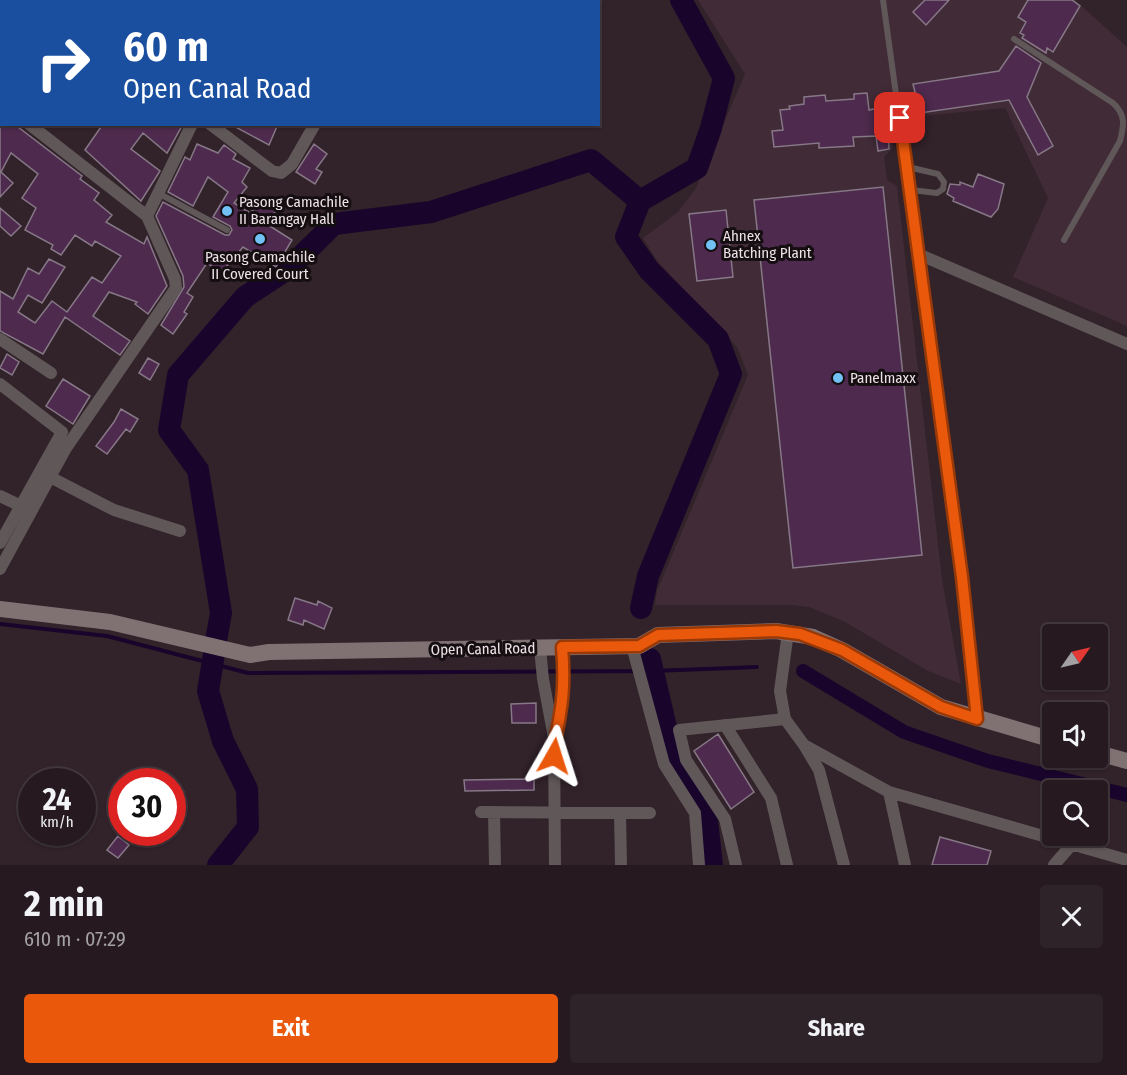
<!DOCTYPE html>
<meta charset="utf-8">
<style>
body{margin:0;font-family:"Fira Sans Condensed",sans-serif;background:#2e2329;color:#f1f3f6;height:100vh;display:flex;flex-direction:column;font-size:22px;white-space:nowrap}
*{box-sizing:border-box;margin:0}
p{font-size:20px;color:#a4a1a5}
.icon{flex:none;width:33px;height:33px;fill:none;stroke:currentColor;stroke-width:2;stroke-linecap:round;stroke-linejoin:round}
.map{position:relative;height:865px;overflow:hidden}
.details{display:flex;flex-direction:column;background:#261a20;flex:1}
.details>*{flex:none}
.hud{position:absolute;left:0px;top:0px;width:600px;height:126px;box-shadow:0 2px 4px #0004,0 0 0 2px #42383e;background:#1a4fa0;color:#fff;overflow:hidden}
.needle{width:39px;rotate:56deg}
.fabs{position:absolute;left:1042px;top:624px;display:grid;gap:12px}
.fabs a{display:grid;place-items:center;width:66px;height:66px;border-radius:6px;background:#261a20;box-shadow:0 2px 4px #0004,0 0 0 2px #42383e;font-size:30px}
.speed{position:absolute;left:18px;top:768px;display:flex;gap:12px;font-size:30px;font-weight:700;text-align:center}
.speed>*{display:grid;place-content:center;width:78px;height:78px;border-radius:50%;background:#261a20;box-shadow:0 2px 4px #0004,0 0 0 2px #42383e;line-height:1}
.speed small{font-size:15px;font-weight:400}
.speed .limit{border:9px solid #d22;background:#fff;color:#111}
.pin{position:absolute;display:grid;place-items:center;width:51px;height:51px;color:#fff;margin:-26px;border-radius:12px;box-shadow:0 3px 9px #0006}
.me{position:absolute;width:66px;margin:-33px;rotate:6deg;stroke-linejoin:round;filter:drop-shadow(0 0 4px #0008)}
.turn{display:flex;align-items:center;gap:21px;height:126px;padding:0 24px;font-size:27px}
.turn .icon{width:78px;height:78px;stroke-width:2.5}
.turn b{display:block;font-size:42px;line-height:51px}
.round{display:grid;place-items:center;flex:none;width:63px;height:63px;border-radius:6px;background:#2e2329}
.overview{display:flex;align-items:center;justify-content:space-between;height:102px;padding:0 24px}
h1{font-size:36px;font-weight:700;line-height:45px}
.primary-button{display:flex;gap:12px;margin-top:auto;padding:12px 24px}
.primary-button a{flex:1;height:69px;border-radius:6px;background:#ea580c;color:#fff;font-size:24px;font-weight:700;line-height:69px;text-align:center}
.primary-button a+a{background:#2e2329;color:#f1f3f6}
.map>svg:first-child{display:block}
.built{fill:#402b36}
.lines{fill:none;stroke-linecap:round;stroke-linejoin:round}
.stream{stroke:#19052b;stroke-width:4}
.canal{stroke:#19052b;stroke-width:14}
.river{stroke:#19052b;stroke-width:22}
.building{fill:#4d2a4e;stroke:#867886;stroke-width:1.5}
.lane{stroke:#605758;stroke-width:6}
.street{stroke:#605758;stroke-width:12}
.secondary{stroke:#807173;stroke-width:16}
.route-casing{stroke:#983908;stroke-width:15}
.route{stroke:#ea580c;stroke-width:10}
.poi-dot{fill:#72c1f5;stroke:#150e11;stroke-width:2}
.labels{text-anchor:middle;stroke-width:6;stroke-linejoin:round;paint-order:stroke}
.poi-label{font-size:15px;fill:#ece1e6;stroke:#150e11;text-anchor:start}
.street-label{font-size:15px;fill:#ece1e6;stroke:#150e11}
</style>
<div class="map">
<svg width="1127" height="865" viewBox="0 0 1127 865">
<rect width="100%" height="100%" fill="#32222a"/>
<!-- built -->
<path class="built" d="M698 0H1075L1127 47V326L1013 277 1048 198 1005 108 890 119 893 148 884 157 887 180 897 186 942 579 961 684 928 671 845 622 809 607 790 605H655L657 591 748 375 737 347 658 262 643 238 678 212 696 188 745 74Z"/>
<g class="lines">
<!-- stream -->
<path class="stream" d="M0 624 107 636 248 673 653 671 757 667"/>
<!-- canal -->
<path class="canal" d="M803 671 904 732 988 761 1127 795"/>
<!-- river -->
<path class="river" d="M641 608 648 576 731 374 718 339 649 270 626 237 640 201 697 168 711 128 724 78 681 0
M216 641 221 613 198 470 169 430 178 375 245 297 289 268 334 224 431 212 591 160 640 201
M214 654 208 691 223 741 247 789 248 827 218 865
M650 659 673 757 706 812 712 865"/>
</g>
<!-- building -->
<path class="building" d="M925 0H949L926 25 913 12Z
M1028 0H1072L1080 6 1053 52 1047 48 1046 53 1022 38 1024 35 1020 33 1026 22 1018 17Z
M1016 46 1041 63 1027 97 1053 146 1038 155 1009 100 920 113 913 84 999 71Z
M867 93 869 110 887 106 889 149 878 151 876 136 853 137 854 146 819 148V143L774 147 772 131 783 130 780 110 790 109 789 106 804 104V97L825 95 826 101 854 99V94Z
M0 124H14L82 176 80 179 99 193 94 200 112 215 106 222 144 244 147 237 167 286 148 314 135 304 137 302 109 292 93 316 130 341 120 355 65 317 43 354 0 331V291L13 299 28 268 39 274 49 259 65 267 42 303 28 295 18 312 35 323 52 301 67 312 92 277 102 283 121 256 95 241 92 246 75 235 61 255 51 249 53 245 25 230 36 208 22 198 38 174 11 153 1 172 13 183 0 197Z
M103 124H183L167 153 143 133 131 149 160 171 141 201 85 150Z
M230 124H278L269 145Z
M197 144 218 153 224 145 236 154 233 159 250 168 242 182 247 187 234 203 250 213 265 198 277 210 265 223 292 240 276 267 243 247 221 273 207 263 187 293 193 297 184 312 187 314 173 334 161 325 184 287 183 276 156 216 163 202 225 235H229L232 230 230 226 213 217 228 192 208 177 193 206 168 192 185 157 190 160Z
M314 144 327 154 316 169 322 172 315 184 296 172Z
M978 174 1004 184 998 209 991 217 953 201 954 198 947 194 950 184 960 185V182L973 187Z
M883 187 922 555 793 568 754 200Z
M0 208 21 226 11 236 0 226Z
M726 210 733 277 697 281 689 214Z
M7 354 19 362 12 375 0 368Z
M148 358 159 364 150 380 139 373Z
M63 379 90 396 73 424 46 406Z
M121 409 138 419 130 432 126 429 107 454 96 446 114 422Z
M295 598 317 605 318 601 332 608 324 629 304 620 303 625 288 620Z
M536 703V723H512L511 704Z
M718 734 754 792 731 809 694 751Z
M534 779V790L465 791 464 780Z
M118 836 129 845 118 858 107 850Z
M940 837 991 851 987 865H932Z"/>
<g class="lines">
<!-- lane -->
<path class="lane" d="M883 0 918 254
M1014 39 1113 103C1126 115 1124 125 1120 141L1064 240
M908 167 938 174 944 182 943 189 937 193 911 190
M158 193 227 230"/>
<!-- street -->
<path class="street" d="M254 2 255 0
M0 103 2 104
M29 124 147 216 175 279 176 288 66 448 50 477 114 510 180 531
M210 124 272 171 281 173 292 164 315 124
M147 216 192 124
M0 339 51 373
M0 384 62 432 0 543
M0 496 21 506
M0 569 50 477
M788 632 780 691 785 719 804 745 819 770 844 865
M632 646 664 764 695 813 699 865
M540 648 543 679 554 738 555 865
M977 719 962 577 918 254 1127 344
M725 725 771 798 787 865
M554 737 562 700V647
M804 745 889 792 1127 860
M889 792 905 865
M481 812 650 813
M494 812 495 865
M620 813 621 865
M736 865 725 819 686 760 679 730 785 719
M1054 865 1073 843"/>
<!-- secondary -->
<path class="secondary" d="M19 2 20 0
M0 41 2 38
M0 609 110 622 250 655 269 652 639 646 658 635 776 631 813 637 842 650 941 707 1053 740
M1098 753 1127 761"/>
</g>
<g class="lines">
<defs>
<path id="route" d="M554 756C554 741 558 729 560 714 564 692 564 670 562 647L639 646 658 635 776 631 800 634 842 650 941 707 977 719 962 577 900 118"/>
</defs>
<!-- route casing -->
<use href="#route" class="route-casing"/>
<!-- route -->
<use href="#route" class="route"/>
</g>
<!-- markers -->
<g class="poi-dot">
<circle cx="227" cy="211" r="6"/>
<circle cx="260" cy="239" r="6"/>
<circle cx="711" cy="245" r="6"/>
<circle cx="838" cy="378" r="6"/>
</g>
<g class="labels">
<!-- poi labels -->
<g class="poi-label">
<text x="239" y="207">Pasong Camachile<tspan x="239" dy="17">II Barangay Hall</tspan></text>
<text x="723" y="241">Ahnex<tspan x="723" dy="17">Batching Plant</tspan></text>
<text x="260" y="262" text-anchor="middle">Pasong Camachile<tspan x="260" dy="17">II Covered Court</tspan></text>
<text x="850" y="383">Panelmaxx</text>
</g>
<!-- street labels -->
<g class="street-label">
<text transform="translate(483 649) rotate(-1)" y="5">Open Canal Road</text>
</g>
</g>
</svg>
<div class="fabs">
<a><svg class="needle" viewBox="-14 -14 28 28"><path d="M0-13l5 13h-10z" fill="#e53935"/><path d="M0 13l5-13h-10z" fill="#a4a1a5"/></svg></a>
<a><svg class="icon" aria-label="sound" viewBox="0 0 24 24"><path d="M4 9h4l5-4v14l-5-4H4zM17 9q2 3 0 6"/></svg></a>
<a><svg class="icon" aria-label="search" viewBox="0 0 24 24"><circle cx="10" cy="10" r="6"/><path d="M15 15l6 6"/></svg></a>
</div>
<div class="speed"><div>24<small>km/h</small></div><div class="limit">30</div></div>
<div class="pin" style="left:900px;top:118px;background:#d93025"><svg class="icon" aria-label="arrive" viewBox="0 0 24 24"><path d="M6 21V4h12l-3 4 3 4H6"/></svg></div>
<svg class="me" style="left:554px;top:756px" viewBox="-20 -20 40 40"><path d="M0-17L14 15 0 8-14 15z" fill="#ea580c" stroke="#fff" stroke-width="4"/></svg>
<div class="hud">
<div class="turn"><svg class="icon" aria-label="right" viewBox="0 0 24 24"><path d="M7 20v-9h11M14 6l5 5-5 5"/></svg><div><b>60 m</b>Open Canal Road</div></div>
</div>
</div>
<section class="details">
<div class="overview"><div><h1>2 min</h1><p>610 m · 07:29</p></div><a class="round"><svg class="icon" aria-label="close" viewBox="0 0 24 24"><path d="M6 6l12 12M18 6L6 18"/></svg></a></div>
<div class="primary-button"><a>Exit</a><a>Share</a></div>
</section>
